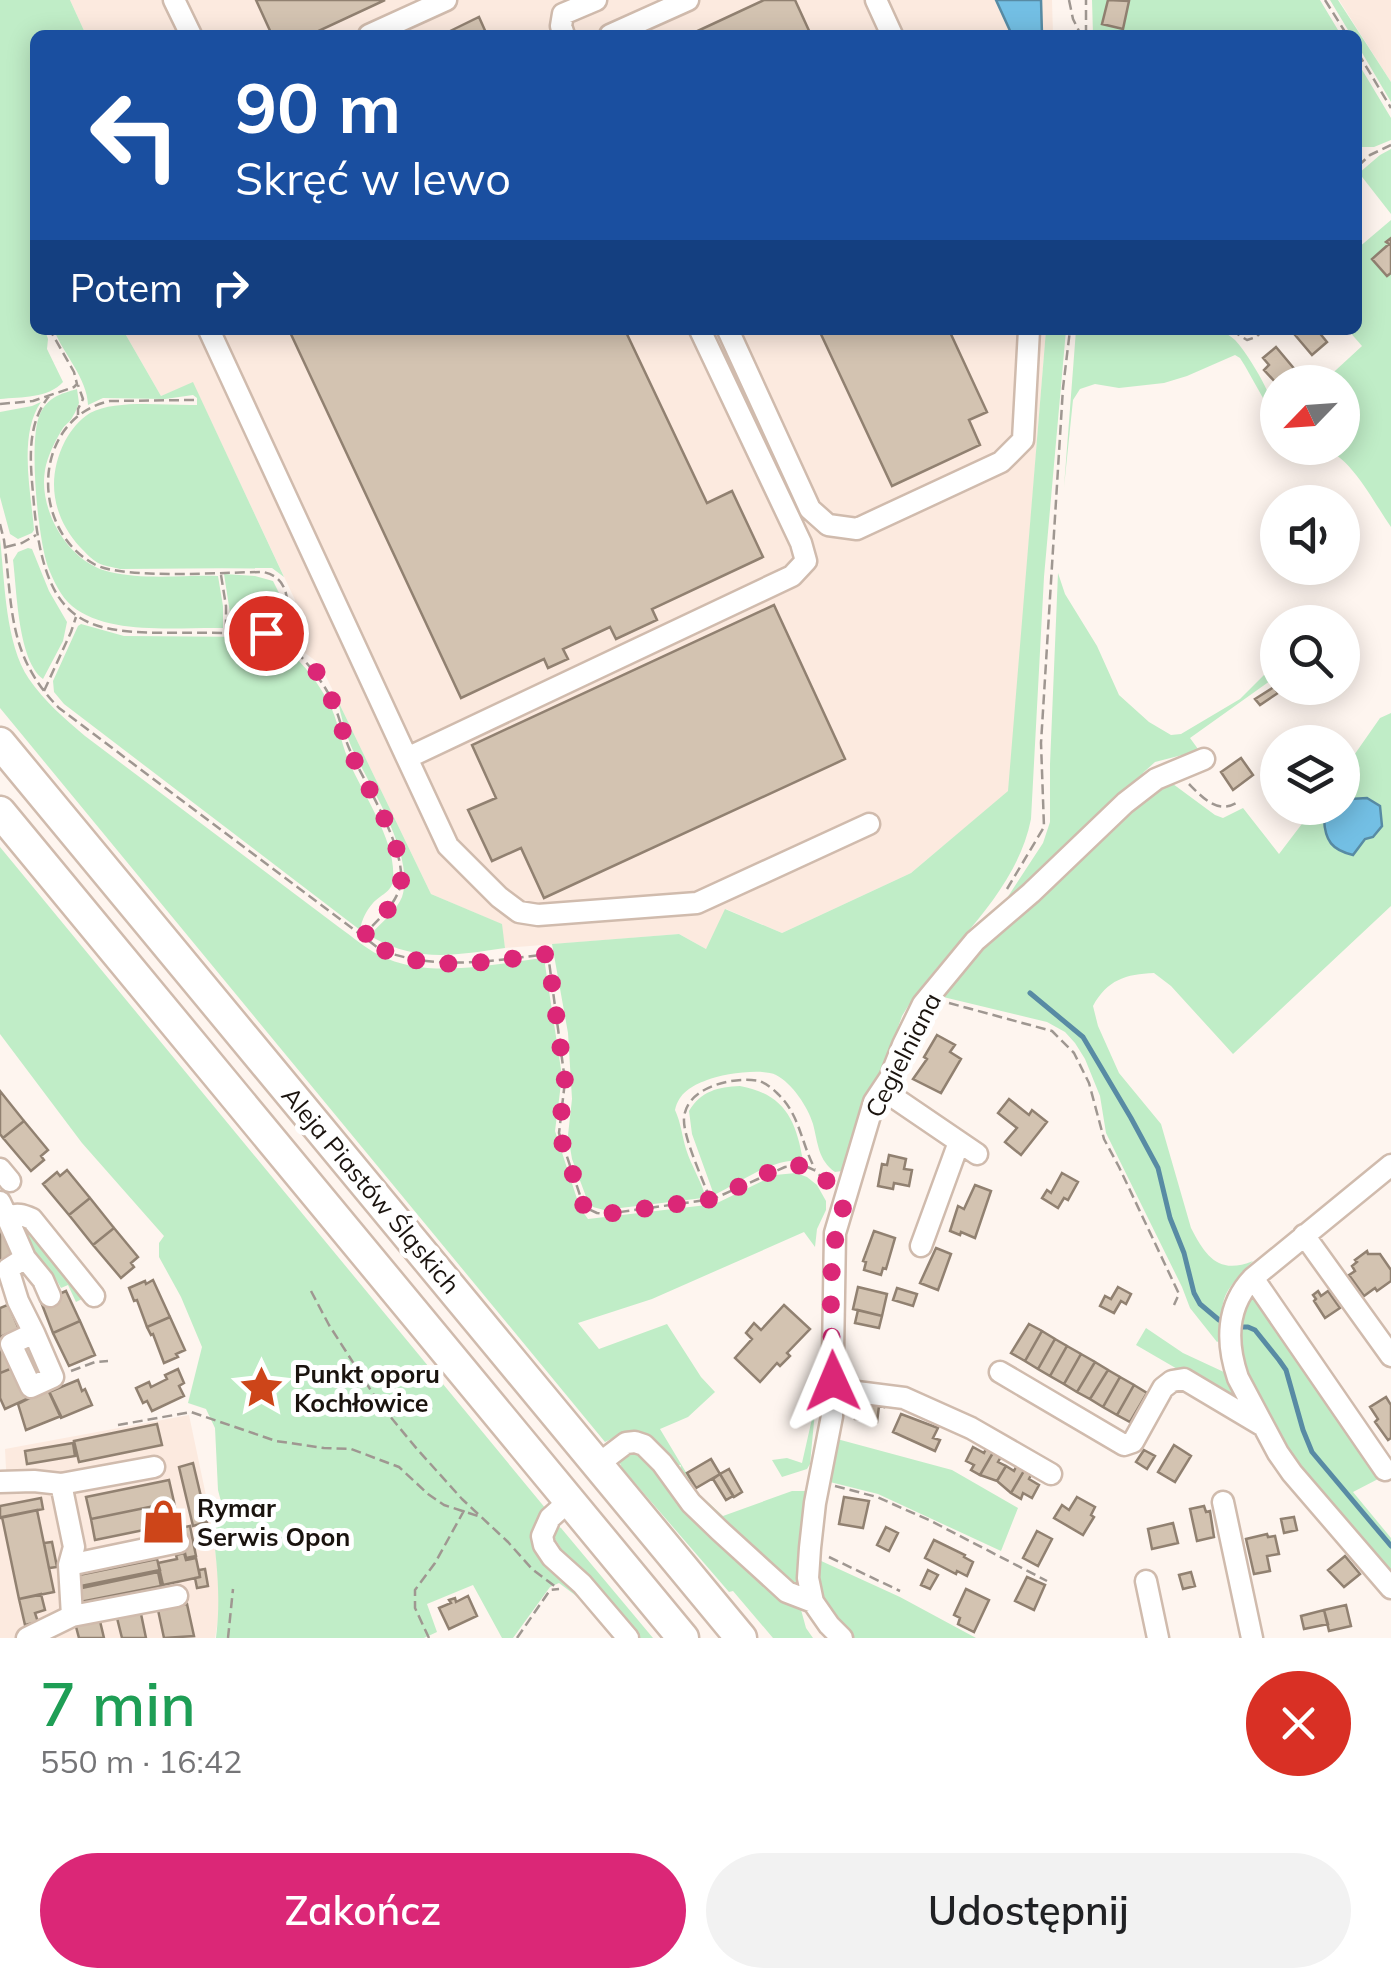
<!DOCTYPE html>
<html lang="pl">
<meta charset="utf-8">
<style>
body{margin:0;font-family:Mulish,sans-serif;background:#f2f2f2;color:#202124;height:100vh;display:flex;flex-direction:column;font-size:38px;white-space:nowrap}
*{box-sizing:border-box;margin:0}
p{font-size:32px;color:#757577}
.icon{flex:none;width:55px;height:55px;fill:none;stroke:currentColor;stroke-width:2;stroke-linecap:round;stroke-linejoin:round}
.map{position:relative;height:1638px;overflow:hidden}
.drawer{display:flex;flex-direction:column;background:#fff;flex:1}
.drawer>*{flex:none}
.banner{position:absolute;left:30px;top:30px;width:1332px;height:305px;border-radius:15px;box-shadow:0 5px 25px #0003;background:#1a4fa0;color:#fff;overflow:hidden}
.needle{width:65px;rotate:245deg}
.controls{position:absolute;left:1260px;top:365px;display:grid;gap:20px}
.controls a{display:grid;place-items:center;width:100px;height:100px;border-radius:50%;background:#fff;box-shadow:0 5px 25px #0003;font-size:50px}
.pin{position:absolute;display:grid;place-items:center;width:85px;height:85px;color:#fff;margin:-42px;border:5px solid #fff;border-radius:50%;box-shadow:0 2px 10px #0007}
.me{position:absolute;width:110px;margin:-55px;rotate:359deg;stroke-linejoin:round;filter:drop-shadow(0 0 8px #0008)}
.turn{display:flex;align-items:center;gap:35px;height:210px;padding:0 40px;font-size:45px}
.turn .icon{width:130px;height:130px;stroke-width:2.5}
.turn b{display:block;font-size:70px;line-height:85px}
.then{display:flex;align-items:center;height:95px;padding:0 40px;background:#0003;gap:20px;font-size:38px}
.round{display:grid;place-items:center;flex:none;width:105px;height:105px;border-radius:52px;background:#f2f2f2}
.summary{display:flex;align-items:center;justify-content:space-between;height:170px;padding:0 40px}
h1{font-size:60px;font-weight:600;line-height:75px;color:#1e9e55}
.action{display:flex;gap:20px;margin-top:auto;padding:20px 40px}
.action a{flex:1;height:115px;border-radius:60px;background:#db2777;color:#fff;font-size:40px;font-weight:600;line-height:115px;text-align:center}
.action a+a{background:#f2f2f2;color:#202124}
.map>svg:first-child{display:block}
.built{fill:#fceadf}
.green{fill:#c0edc7}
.water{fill:#73bfe4;stroke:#588ba4;stroke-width:2.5}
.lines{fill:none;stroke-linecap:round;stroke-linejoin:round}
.stream{stroke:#588ba4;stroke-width:5}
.building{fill:#d3c3b1;stroke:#918171;stroke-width:2.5}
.minor-casing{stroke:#d0bbad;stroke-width:25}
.highway-casing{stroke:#d0bbad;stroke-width:35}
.path{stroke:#9f9791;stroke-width:2.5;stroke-dasharray:10 5;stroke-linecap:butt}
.minor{stroke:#fff;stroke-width:20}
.highway{stroke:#fff;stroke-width:30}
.route{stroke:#db2777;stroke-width:18;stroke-dasharray:0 32.4}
.labels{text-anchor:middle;stroke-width:10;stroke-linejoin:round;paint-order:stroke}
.street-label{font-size:25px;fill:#1a130e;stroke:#fff}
.poi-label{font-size:25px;font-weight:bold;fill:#1a130e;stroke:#fff;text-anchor:start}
</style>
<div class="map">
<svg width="1391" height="1638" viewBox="0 0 1391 1638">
<rect width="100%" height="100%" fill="#fef5ef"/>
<!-- built -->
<path class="built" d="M70 0H1052L1053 35H86Z
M1339 0H1391V82Z
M123 330H1046L1009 791 911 873 782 933 726 909 706 949 679 934 505 948 501 924 431 894 320 664 290 642 295 600 193 383 161 396Z
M189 1415 212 1524 219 1582 220 1608 215 1638H0V1491L7 1489 5 1449Z"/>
<!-- green -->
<path class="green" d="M0 0H70L86 35H35V330H45L48 339 47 349 63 382C49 398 21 397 0 399Z
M1092 0H1320L1341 35H1093Z
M1330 0H1338L1391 82V102L1358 46V35H1351Z
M1358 63 1391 118V140L1374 147H1358Z
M1391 149V214L1359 173 1380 155Z
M1391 220V527C1374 503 1349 452 1320 448H1342V382H1323L1362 346 1348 330H1358V248Z
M54 330H123L161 396 193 382 284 577 272 568 120 569C113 567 104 566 98 563 91 559 85 552 80 547 52 516 46 479 65 441 71 430 79 420 90 413 117 399 166 406 197 405V398L193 395 165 399 103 398 88 405C87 378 64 355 54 330Z
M1046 330H1066L1044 577 1031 819C1015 899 942 949 902 1016L849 1165 842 1171 835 1172C818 1160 818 1143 813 1124 808 1107 792 1083 776 1075 762 1068 722 1074 707 1080 691 1086 679 1093 675 1110 681 1123 682 1136 686 1149 691 1165 700 1179 705 1195L703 1198 604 1210 593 1207 588 1202 572 1159 568 1135 572 1099 568 1033 552 944 679 934 706 949 725 909 782 933 911 873 1008 791Z
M1076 330H1221C1225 333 1231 336 1235 340 1249 355 1278 403 1277 423L1245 366 1240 358 1235 355 1187 376 1164 383 1119 388 1095 384 1080 389 1073 400 1064 487Z
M77 389 79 403C77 407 76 412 73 416 71 421 66 424 63 428 56 439 47 457 45 470 38 511 69 563 110 572 143 580 184 575 218 576L223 606V628C179 627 108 636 72 606 61 597 53 580 48 567 38 539 28 439 40 414 48 397 60 394 77 389Z
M41 402C18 435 31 492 34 530L32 533 18 539 10 534 0 497V412L32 406Z
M0 539C5 582 5 643 29 679 44 701 65 719 85 736L340 928C353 937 365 948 379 955 428 980 492 964 544 958L562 1076 555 1131 580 1208 588 1219 715 1204 775 1175 796 1173 807 1177 817 1185 826 1201V1210L817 1229 815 1247 804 1232 652 1299 578 1323 599 1349 667 1324 701 1377 715 1392 688 1417 660 1429 699 1494 723 1516 792 1491H806L804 1587 795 1590 704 1508 679 1473 681 1465 673 1466 629 1433 619 1435 605 1442 0 708Z
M28 548 32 549 49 591 67 622 63 641 43 679C18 660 17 592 13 560L18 552Z
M1058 573 1065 594 1097 646 1119 695 1149 722 1171 735 1181 734 1240 699 1277 662V676L1190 738 1198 749 1190 753 1155 762 1144 772 1133 786 994 918 1043 843 1050 822V764Z
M224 574 255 576 273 581 283 601 281 630 268 627 232 626Z
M81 624 124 636 264 637C292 647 314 676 328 701 338 719 340 740 348 759 362 794 397 841 393 880 392 892 380 895 373 903 366 911 362 919 360 930L64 704 54 692 53 681 78 626Z
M338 701 431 894 502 924 505 948C455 955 419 963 372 937V933C382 922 397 910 402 897 416 855 368 784 351 746 345 732 341 716 338 701Z
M1391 713V906L1233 1054 1171 986 1154 973C1126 974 1107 980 1093 1006L1098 1026 1119 1073 1161 1124 1191 1228C1206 1257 1219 1275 1253 1261 1222 1294 1221 1295 1221 1340L1217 1342 1190 1308 1182 1287 1106 1133 1100 1096 1085 1059 1075 1043 1065 1032 1047 1022 939 996 971 956 1144 794 1173 784 1215 815 1223 818 1243 808 1279 854 1314 808H1342L1343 771 1380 718Z
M0 847 546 1509 534 1529 533 1537 585 1597 583 1601 559 1583 550 1587 513 1638H502L473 1585 427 1604 437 1632 424 1638H216C221 1599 217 1563 212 1524L224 1513 218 1490 215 1428 206 1409 188 1403 202 1347 181 1297 159 1257V1243L164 1236 82 1143 0 1034Z
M740 1086C784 1094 796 1119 803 1161 776 1156 739 1183 714 1195L692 1134 689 1111C701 1091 718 1087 740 1086Z
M27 1224 88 1296 76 1302 68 1285 61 1288 53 1274 34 1255 20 1225Z
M1253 1294 1380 1478 1353 1492 1391 1538V1571C1336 1512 1281 1458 1250 1381 1245 1368 1238 1351 1239 1337 1239 1321 1244 1307 1253 1294Z
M1146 1328 1183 1353 1226 1373 1241 1406 1136 1345Z
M816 1401 810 1464 807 1469 782 1477 772 1460 787 1458 802 1463Z
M837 1439 952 1470 1018 1508 1001 1551 878 1494 830 1482Z
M633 1446 800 1606 806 1628 813 1638H773L733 1591 729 1592 622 1468 619 1461Z
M557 1526 561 1528 653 1638H632L556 1552 561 1548 553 1536Z
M819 1560 900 1597 976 1638H851C831 1615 810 1592 819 1560Z"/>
<!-- water -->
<path class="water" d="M996 0H1041L1042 35H1012Z
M1367 798 1380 806 1382 826 1373 837 1365 839 1353 855C1332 850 1325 841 1324 819L1334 808H1342L1343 802 1350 799Z"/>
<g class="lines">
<!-- stream -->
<path class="stream" d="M1030 993 1083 1037 1131 1118 1158 1168 1170 1218 1184 1253 1194 1293 1200 1304 1219 1320
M1241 1327H1248L1255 1330 1279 1360 1286 1370 1303 1430 1312 1452 1391 1546"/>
</g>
<!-- building -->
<path class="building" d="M256 0H385L310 35H272Z
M764 0H795L811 35H689Z
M1108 0 1129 1 1123 29 1102 24Z
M479 17 487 35H442Z
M1391 238V273L1387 276 1372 259 1389 244 1386 242Z
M289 330H625L707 503 732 491 763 557 652 609 657 620 616 639 610 627 563 649 568 659 548 668 544 659 461 698Z
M819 330H949L987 412 969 420 980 445 892 486Z
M1301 330H1319L1318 331 1327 342 1312 355 1295 335Z
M1276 347 1302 378 1297 382H1278V385L1264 370 1269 365 1263 358Z
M774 605 845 759 544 898 521 848 492 861 468 810 496 798 472 745Z
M1274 687 1278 693 1260 705 1255 699Z
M1241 758 1253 775 1233 790 1221 772Z
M937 1035 955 1045 950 1052 961 1059 941 1093 913 1079 927 1059 924 1057Z
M0 1091 24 1121 3 1138 0 1134Z
M1009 1099 1029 1115 1032 1110 1047 1122 1021 1155 1005 1142 1017 1128 998 1113Z
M24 1121 48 1150 41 1156 44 1160 31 1171 3 1138Z
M889 1155 906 1159 904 1169 912 1170 909 1186 894 1183 893 1189 878 1186 882 1164 887 1165Z
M67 1170 90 1198 69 1215 43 1184 57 1172 60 1176Z
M1062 1173 1078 1182 1068 1200 1064 1198 1058 1208 1042 1198 1047 1190 1051 1193Z
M975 1185 991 1191 975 1238 961 1232 960 1235 950 1231 958 1206 964 1209Z
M90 1198 114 1228 93 1245 69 1215Z
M0 1223 14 1255 0 1261Z
M114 1228 138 1257 131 1263 134 1267 121 1278 93 1245Z
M874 1231 895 1238 886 1269 883 1268 881 1275 864 1270 866 1262 863 1261Z
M936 1248 951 1254 938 1290 920 1283Z
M1367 1251 1368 1254H1380L1391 1270V1281L1377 1291 1375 1288 1364 1296 1349 1275 1355 1271 1352 1266 1357 1262 1355 1260Z
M153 1280 170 1317 147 1327 137 1300 134 1301 129 1288 145 1281 146 1284Z
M858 1287 887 1294 882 1316 853 1309Z
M1118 1287 1131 1294 1126 1304 1121 1301 1114 1313 1100 1306 1105 1296 1111 1299Z
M897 1288 917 1294 913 1306 893 1300Z
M66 1291 80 1321 53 1333 41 1302Z
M1318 1291 1321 1296 1328 1291 1340 1308 1325 1318 1314 1301 1316 1299 1313 1295Z
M12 1303 17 1314 13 1315 19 1329 0 1337V1308Z
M784 1305 810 1329 787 1353 790 1356 780 1366 777 1363 760 1382 735 1358 752 1339 746 1333 754 1323 761 1330Z
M858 1310 882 1316 879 1328 855 1323Z
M170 1317 185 1350 176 1354 178 1357 164 1363 153 1334 151 1335 147 1327Z
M80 1321 95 1355 69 1366 53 1333Z
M1029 1324 1042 1331 1025 1361 1011 1353Z
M1042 1331 1055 1339 1038 1369 1025 1361Z
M0 1337 15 1367 0 1373Z
M1055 1339 1067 1346 1050 1376 1038 1369Z
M1067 1346 1081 1354 1064 1384 1050 1376Z
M1081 1354 1095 1362 1077 1392 1064 1384Z
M1095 1362 1108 1370 1090 1399 1077 1392Z
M15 1367 29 1398 5 1409 0 1398V1373Z
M178 1369 184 1383 179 1386 184 1396 152 1411 147 1401 143 1403 136 1388 149 1382 151 1387 167 1379 165 1375Z
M1108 1370 1120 1377 1103 1407 1090 1399Z
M1120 1377 1134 1385 1117 1415 1103 1407Z
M78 1380 82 1391 85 1389 92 1405 61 1418 49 1392Z
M1134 1385 1147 1393 1130 1422 1117 1415Z
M48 1389 61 1416 26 1430 18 1404Z
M858 1397 885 1401 884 1407 879 1406 877 1422 855 1419Z
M1386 1397 1391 1405V1438L1388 1440 1375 1422 1378 1419 1370 1407Z
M901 1414 938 1428 933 1438 940 1440 935 1451 893 1432Z
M157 1424 162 1445 79 1462 74 1441Z
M73 1443 75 1456 27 1464 25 1451Z
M1174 1445 1191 1456 1175 1482 1158 1472Z
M973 1447 984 1453 987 1447 994 1451 980 1475 971 1470 974 1465 966 1461Z
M1144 1450 1155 1456 1147 1469 1136 1462Z
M994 1451 1002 1455 998 1462 1006 1466 997 1481 980 1475Z
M711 1459 720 1474 696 1488 687 1473Z
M193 1463 207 1522 193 1526 179 1467Z
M1017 1465 1025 1469 1011 1493 997 1481 1006 1466 1014 1471Z
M729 1469 742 1492 734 1497 720 1474Z
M1025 1469 1032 1473 1029 1479 1039 1485 1032 1498 1023 1493 1021 1499 1011 1493Z
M720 1474 733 1496 726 1500 713 1479Z
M169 1480 174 1502 91 1519 86 1497Z
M844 1497 869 1501 863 1528 839 1524Z
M1077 1497 1095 1507 1091 1515 1094 1517 1083 1535 1054 1518 1062 1505 1069 1510Z
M41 1498 43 1509 0 1518V1506Z
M174 1502 178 1523 95 1540 91 1519Z
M1204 1506 1206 1512 1210 1511 1214 1537 1197 1541 1190 1509Z
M37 1510 54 1592 19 1599 2 1517Z
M1294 1517 1297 1530 1284 1533 1281 1519Z
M1173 1523 1178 1543 1152 1549 1148 1529Z
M190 1526 196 1556 186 1558 180 1528Z
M886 1527 898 1533 889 1551 877 1545Z
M1037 1531 1052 1539 1038 1566 1023 1558Z
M1267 1534 1268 1537 1275 1536 1279 1554 1267 1556 1270 1571 1254 1574 1246 1539Z
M934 1540 965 1555 964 1557 973 1562 967 1576 957 1571 956 1574 925 1558Z
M52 1542 57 1567 49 1568 44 1543Z
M184 1553 186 1560 196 1558 200 1577 163 1585 158 1563 177 1559 176 1555Z
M1345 1556 1360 1574 1344 1587 1328 1570Z
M157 1559 160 1570 81 1586 79 1575Z
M205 1569 208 1586 197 1588 195 1578 200 1577 199 1570Z
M928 1570 938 1575 930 1589 921 1585Z
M158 1572 161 1586 80 1602 77 1589Z
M1191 1572 1195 1586 1183 1589 1179 1575Z
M1027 1577 1045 1585 1034 1610 1015 1601Z
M966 1589 989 1600 974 1632 958 1624 960 1618 954 1615Z
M41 1594 45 1610 35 1613 38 1622 25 1625 19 1599Z
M468 1596 477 1616 449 1629 439 1608 451 1603 449 1600 455 1598 456 1602Z
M187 1604 194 1636 164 1638 158 1610Z
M1346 1605 1351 1626 1329 1631 1324 1610Z
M140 1609 146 1638H122L116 1614Z
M1324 1610 1328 1624 1304 1629 1301 1616Z
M99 1617 104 1638H79L75 1623Z"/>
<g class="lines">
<defs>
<path id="minor" d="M174 0 191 35
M876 0 892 35
M369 35 446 0
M564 35 561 26 563 14 596 0
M610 35 688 0
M209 330 407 758 792 576 806 561 801 543 700 330
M728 330 810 509 828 525 857 529 1001 462 1023 440 1029 330
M407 758 448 846 499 897 519 912 538 915 697 903 869 824
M883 1090 977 1154
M1391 1165 1253 1278C1226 1306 1226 1343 1238 1378L1278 1453 1292 1473 1391 1588
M0 1169 10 1181
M0 1202 7 1217C17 1213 23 1215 32 1219L94 1296
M7 1217 25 1258 43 1280 50 1296
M1304 1235 1391 1356
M921 1246 959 1142
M25 1258 8 1269 18 1301 34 1333 11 1344 31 1387 53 1377 34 1333
M1253 1278 1385 1470
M1000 1372 1124 1445 1133 1442 1163 1388 1172 1381 1184 1379 1263 1426
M833 1389 904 1398 971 1428 1051 1474
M597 1465 626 1443 635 1442 644 1445 662 1463 691 1503 719 1530 787 1592 813 1602
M0 1482 34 1481 61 1484 154 1467
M569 1501 550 1518 542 1536 544 1545 552 1557 582 1584 628 1638
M1223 1502 1252 1638
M69 1565 179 1542
M1146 1581 1158 1638
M72 1616 177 1596
M27 1638 72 1616 69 1565 74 1547 61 1484
M842 1638 829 1625 813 1602 808 1578 810 1548 815 1503 832 1416 835 1233 874 1102 890 1078 903 1045 923 1004 975 941 1031 893 1125 803 1156 779 1204 759"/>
<path id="highway" d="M0 743 741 1638
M0 812 683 1638"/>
</defs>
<!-- minor casing -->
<use href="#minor" class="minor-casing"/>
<!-- highway casing -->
<use href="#highway" class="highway-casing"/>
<!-- path -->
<path class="path" d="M1069 0 1073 19 1081 35
M1325 0 1347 35
M1086 35V0
M1358 53 1391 108
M1358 166 1370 155 1391 145
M1231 330 1247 340 1256 337 1264 330
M50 395C24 426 31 467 34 505 47 649 103 631 223 633 239 633 262 629 276 636 293 644 317 674 327 691 338 708 341 729 349 748 364 783 404 843 401 881 399 903 377 920 363 936
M194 400 110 401C33 418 28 528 94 564 122 580 226 572 263 572 295 578 288 615 284 639
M0 404 33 401 74 387 77 384 74 372 50 330
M78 415V409L83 399 78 385
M0 524 4 540C13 608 7 655 59 708L381 950C436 971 491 961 548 954L565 1081 559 1133 584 1207 597 1213 606 1214 713 1199 785 1167 803 1165 816 1171 829 1186
M6 547 22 543 36 535
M221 575 226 606V631
M44 691 71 632 76 617
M1189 784C1203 798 1218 815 1238 802
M1007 889 1044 827 1041 743 1063 388 1070 330
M949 1003 1052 1031 1074 1053 1089 1083 1104 1139 1119 1167 1179 1294 1174 1305
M710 1199C703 1180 683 1137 684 1119 685 1087 734 1076 759 1081 766 1083 773 1089 778 1094 800 1115 801 1143 815 1169
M311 1291 329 1325 379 1403 417 1449 462 1499 508 1542 532 1569 557 1588
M71 1371 95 1362 108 1361
M118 1425 191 1412 276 1441 324 1448 351 1449 399 1467 428 1494 444 1505 478 1516
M835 1486 877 1497 931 1521 1047 1581
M829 1557 900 1591
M228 1638 233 1589
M429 1638 415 1608V1590L435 1563 466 1507
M517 1638 550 1590 559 1589"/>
<!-- minor -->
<use href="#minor" class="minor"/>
<!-- highway -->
<use href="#highway" class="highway"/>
</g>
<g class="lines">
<!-- route -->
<path class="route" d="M266 633C282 636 298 652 309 663 333 688 338 723 351 753 367 789 404 842 401 881 398 904 377 921 362 938 421 977 482 962 548 954L565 1081 559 1133 584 1207 597 1213 606 1214 713 1199 774 1170 802 1165 816 1171 826 1180 843 1208C825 1262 832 1325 833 1381"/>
</g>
<!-- icons -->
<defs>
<symbol id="sight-bare" viewBox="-9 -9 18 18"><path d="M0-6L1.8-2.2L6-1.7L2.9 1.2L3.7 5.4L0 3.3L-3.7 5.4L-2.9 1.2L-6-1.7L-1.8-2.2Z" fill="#cd4519" stroke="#fff" stroke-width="2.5" paint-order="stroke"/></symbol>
<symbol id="shop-bare" viewBox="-9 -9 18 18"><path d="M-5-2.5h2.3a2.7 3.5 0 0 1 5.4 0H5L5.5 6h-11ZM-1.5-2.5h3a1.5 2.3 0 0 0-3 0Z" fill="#cd4519" stroke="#fff" stroke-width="2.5" paint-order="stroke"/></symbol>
</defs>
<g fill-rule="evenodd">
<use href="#sight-bare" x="230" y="1356" width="63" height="63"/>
<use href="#shop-bare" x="132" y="1490" width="63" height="63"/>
</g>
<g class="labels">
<!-- street labels -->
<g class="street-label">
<text transform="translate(903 1055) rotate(-63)" y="9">Cegielniana</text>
<text transform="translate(371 1190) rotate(50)" y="9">Aleja Piastów Śląskich</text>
</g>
<!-- poi labels -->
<g class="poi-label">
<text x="294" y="1383">Punkt oporu<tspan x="294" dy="29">Kochłowice</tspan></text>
<text x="197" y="1517">Rymar<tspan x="197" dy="29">Serwis Opon</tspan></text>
</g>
</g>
</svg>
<div class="controls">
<a><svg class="needle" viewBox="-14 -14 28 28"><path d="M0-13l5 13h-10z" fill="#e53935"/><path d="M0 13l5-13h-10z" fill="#757577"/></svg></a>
<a><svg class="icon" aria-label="sound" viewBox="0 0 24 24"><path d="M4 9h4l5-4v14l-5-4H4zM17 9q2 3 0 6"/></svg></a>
<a><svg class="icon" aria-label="search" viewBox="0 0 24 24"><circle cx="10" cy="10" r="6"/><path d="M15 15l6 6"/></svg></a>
<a><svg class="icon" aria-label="layers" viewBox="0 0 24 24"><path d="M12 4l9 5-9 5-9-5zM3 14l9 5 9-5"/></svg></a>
</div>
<div class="pin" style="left:266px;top:633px;background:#d93025"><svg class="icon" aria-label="arrive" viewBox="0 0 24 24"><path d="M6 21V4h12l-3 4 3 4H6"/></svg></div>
<svg class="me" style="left:833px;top:1381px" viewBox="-20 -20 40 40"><path d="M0-17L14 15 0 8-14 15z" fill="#db2777" stroke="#fff" stroke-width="4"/></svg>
<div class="banner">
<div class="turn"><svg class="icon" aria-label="left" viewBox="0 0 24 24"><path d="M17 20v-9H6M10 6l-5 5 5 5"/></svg><div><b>90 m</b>Skręć w lewo</div></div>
<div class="then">Potem<svg class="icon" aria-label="right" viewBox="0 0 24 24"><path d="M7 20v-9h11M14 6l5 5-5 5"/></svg></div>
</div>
</div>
<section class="drawer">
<div class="summary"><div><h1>7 min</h1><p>550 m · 16:42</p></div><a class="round" style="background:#d93025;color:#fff"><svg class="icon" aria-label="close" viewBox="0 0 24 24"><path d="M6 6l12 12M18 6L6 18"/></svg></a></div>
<div class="action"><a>Zakończ</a><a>Udostępnij</a></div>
</section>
